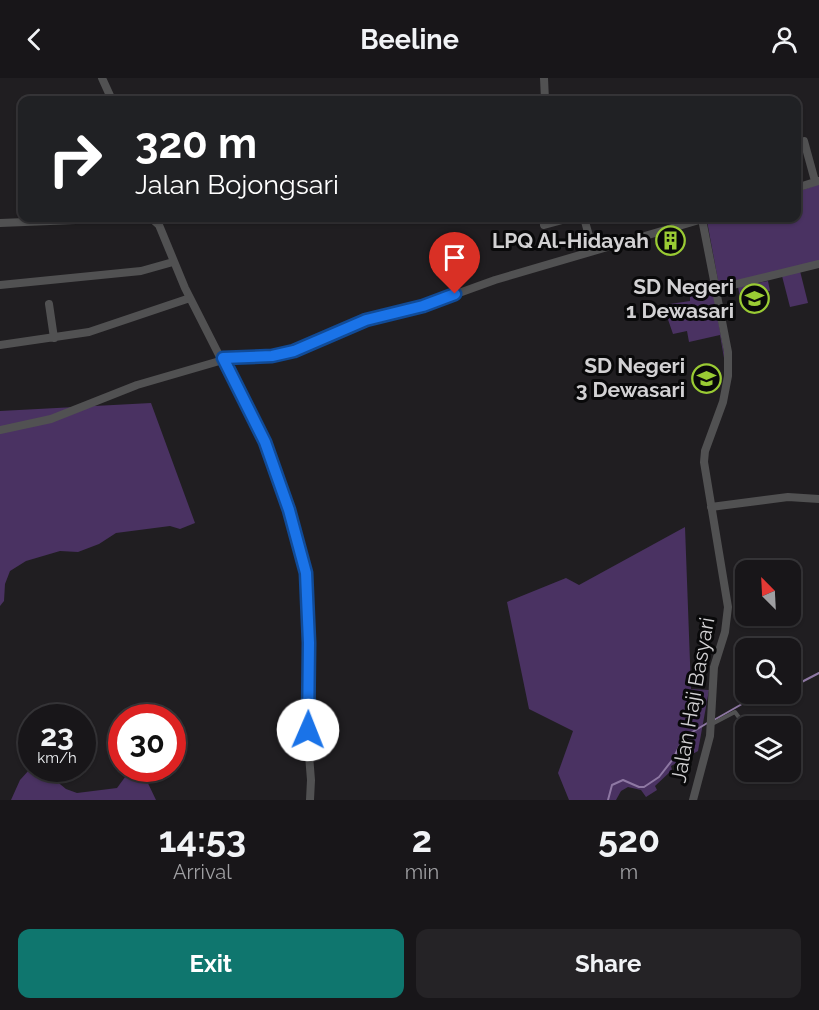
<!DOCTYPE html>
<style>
body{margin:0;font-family:Raleway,sans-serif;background:#252326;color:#f1f3f6;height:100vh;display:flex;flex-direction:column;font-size:22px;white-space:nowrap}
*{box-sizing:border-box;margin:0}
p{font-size:20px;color:#9f9fa2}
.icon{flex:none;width:33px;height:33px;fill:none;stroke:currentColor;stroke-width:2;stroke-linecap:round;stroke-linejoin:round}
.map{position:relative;height:722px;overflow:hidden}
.sheet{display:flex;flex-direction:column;background:#181619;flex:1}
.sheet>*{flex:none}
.banner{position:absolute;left:18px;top:18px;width:783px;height:126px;border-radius:12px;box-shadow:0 2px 4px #0004,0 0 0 2px #363538;background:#202124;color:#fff;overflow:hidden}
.needle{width:39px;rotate:336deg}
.controls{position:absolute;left:735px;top:482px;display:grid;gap:12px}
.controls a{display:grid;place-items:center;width:66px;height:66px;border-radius:12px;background:#181619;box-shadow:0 2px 4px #0004,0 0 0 2px #363538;font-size:30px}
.speed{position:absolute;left:18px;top:626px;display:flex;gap:12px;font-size:30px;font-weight:700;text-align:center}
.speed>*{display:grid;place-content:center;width:78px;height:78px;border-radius:50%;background:#181619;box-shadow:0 2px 4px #0004,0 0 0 2px #363538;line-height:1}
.speed small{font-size:15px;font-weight:400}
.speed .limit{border:9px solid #d22;background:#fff;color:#111}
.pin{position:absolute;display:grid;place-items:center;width:51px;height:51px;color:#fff;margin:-62px -26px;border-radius:50% 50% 50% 0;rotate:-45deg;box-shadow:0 0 6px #0007}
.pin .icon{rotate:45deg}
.me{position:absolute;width:66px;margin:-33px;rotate:1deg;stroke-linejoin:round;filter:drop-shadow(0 0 4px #0008)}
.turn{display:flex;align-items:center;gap:21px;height:126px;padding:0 18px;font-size:27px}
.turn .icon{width:78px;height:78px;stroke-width:2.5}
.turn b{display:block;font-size:42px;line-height:51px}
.eta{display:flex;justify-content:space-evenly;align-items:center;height:102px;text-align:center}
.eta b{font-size:36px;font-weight:700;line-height:42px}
.primary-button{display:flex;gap:12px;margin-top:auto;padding:12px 18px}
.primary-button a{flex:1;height:69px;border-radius:12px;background:#0f766e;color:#fff;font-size:24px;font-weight:700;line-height:69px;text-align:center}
.primary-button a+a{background:#252326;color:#f1f3f6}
header{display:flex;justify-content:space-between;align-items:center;height:78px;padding:0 18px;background:#181619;font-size:27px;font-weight:700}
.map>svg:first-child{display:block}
.green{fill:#4a3262}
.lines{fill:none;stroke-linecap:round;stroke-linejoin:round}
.stream{stroke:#8e78a3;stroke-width:2}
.lane{stroke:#515152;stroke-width:4}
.street{stroke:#515152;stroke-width:8}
.route-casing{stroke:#114b97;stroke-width:15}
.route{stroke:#1a73e8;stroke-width:10}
.labels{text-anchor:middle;stroke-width:6;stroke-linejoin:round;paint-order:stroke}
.poi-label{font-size:21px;font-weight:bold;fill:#d2d1d3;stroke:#09090a;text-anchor:end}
.street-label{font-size:21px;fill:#d2d1d3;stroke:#09090a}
</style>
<header><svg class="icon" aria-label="back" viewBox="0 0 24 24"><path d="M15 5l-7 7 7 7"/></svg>Beeline<svg class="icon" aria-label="person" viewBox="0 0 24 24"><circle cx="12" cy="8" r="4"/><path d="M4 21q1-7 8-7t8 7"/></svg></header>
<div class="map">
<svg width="819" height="722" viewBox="0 0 819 722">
<rect width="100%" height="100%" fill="#201e21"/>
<!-- green -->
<path class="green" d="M819 106V184L719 208 707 143 718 140H796L797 114Z
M800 193 808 225 790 229 782 198Z
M768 203 770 213 740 219 738 209Z
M713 214 725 280H724L720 257 689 264 687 253 673 256 663 227 690 223V217Z
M151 325 195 445 180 451 170 448 116 455 99 466 78 474 60 473 26 483 10 493 5 506 4 523 0 528V333Z
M685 449 691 611 709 612 698 673 671 688 672 692 655 708 657 712 646 719 641 712 628 709 621 713 616 722H569L558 695 573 653 529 631 507 524 566 500 579 507Z
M30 691 49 697 66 711 77 715 117 710 131 691 144 697 156 722H11L20 702Z"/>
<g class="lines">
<!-- stream -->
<path class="stream" d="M790 610 819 595
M714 642 749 622 777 615
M608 722 612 707 623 702 639 709H644L659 699 673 681 682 663 689 656 709 644"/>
<!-- lane -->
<path class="lane" d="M712 646 735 634 746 649"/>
<!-- street -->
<path class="street" d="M102 0 112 22
M544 0 545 22
M804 63 815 103
M796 110 818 103
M151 140 159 147 185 210 219 277 227 281 272 278 294 273 366 242 423 228 495 202 706 140
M584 140 593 172
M0 145 126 140
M544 147 570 140
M0 207 141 193 173 184
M716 211 819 186
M49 226 54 260
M0 267 89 254 190 220
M223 280 265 364 289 432 306 496 308 524V665L311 702 310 722
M0 352 51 341 137 307 223 282
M711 429 788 419 819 421
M693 722 710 658 714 589 725 554 728 529 704 384 705 373 723 324 728 298V274L702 141"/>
</g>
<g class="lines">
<defs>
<path id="route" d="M308 652 309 565 306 495 289 432 265 364 223 280 272 278 294 273 366 242 423 228 455 216"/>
</defs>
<!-- route casing -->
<use href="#route" class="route-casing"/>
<!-- route -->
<use href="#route" class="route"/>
</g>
<!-- icons -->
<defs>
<symbol id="building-ring" viewBox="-11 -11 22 22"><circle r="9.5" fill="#09090a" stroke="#9acb34" stroke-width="1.5"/><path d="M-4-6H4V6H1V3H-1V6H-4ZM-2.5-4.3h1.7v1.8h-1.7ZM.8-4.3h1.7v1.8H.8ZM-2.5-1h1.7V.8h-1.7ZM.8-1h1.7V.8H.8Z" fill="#9acb34"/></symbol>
<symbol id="school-ring" viewBox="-11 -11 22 22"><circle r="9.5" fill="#09090a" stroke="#9acb34" stroke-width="1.5"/><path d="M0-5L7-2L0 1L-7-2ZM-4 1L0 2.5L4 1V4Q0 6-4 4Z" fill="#9acb34"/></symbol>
</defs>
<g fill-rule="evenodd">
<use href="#building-ring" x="654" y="146" width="33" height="33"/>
<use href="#school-ring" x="738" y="204" width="33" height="33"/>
<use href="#school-ring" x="690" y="284" width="33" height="33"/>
</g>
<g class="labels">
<!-- poi labels -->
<g class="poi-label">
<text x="649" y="170">LPQ Al-Hidayah</text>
<text x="734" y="216">SD Negeri<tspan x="734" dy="24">1 Dewasari</tspan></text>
<text x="685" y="295">SD Negeri<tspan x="685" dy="24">3 Dewasari</tspan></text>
</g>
<!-- street labels -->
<g class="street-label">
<text transform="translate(693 622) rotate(-80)" y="7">Jalan Haji Basyari</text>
</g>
</g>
</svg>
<div class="controls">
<a><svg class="needle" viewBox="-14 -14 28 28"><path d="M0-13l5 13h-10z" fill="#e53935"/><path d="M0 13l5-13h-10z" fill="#9f9fa2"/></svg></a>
<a><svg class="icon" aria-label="search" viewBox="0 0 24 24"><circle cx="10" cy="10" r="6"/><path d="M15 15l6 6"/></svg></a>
<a><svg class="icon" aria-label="layers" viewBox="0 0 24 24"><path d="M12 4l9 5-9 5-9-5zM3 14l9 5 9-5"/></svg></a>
</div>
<div class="speed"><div>23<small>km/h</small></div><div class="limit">30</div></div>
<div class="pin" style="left:455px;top:216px;background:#d93025"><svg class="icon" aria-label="arrive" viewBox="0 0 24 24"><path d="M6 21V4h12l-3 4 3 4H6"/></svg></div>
<svg class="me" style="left:308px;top:652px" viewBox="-20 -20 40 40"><circle r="19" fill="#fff"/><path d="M0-13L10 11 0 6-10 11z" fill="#1a73e8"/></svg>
<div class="banner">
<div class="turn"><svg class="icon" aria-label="right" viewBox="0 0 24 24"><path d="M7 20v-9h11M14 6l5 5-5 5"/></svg><div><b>320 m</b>Jalan Bojongsari</div></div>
</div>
</div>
<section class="sheet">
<div class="eta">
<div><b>14:53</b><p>Arrival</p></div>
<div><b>2</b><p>min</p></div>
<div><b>520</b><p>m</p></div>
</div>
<div class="primary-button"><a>Exit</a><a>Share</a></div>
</section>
